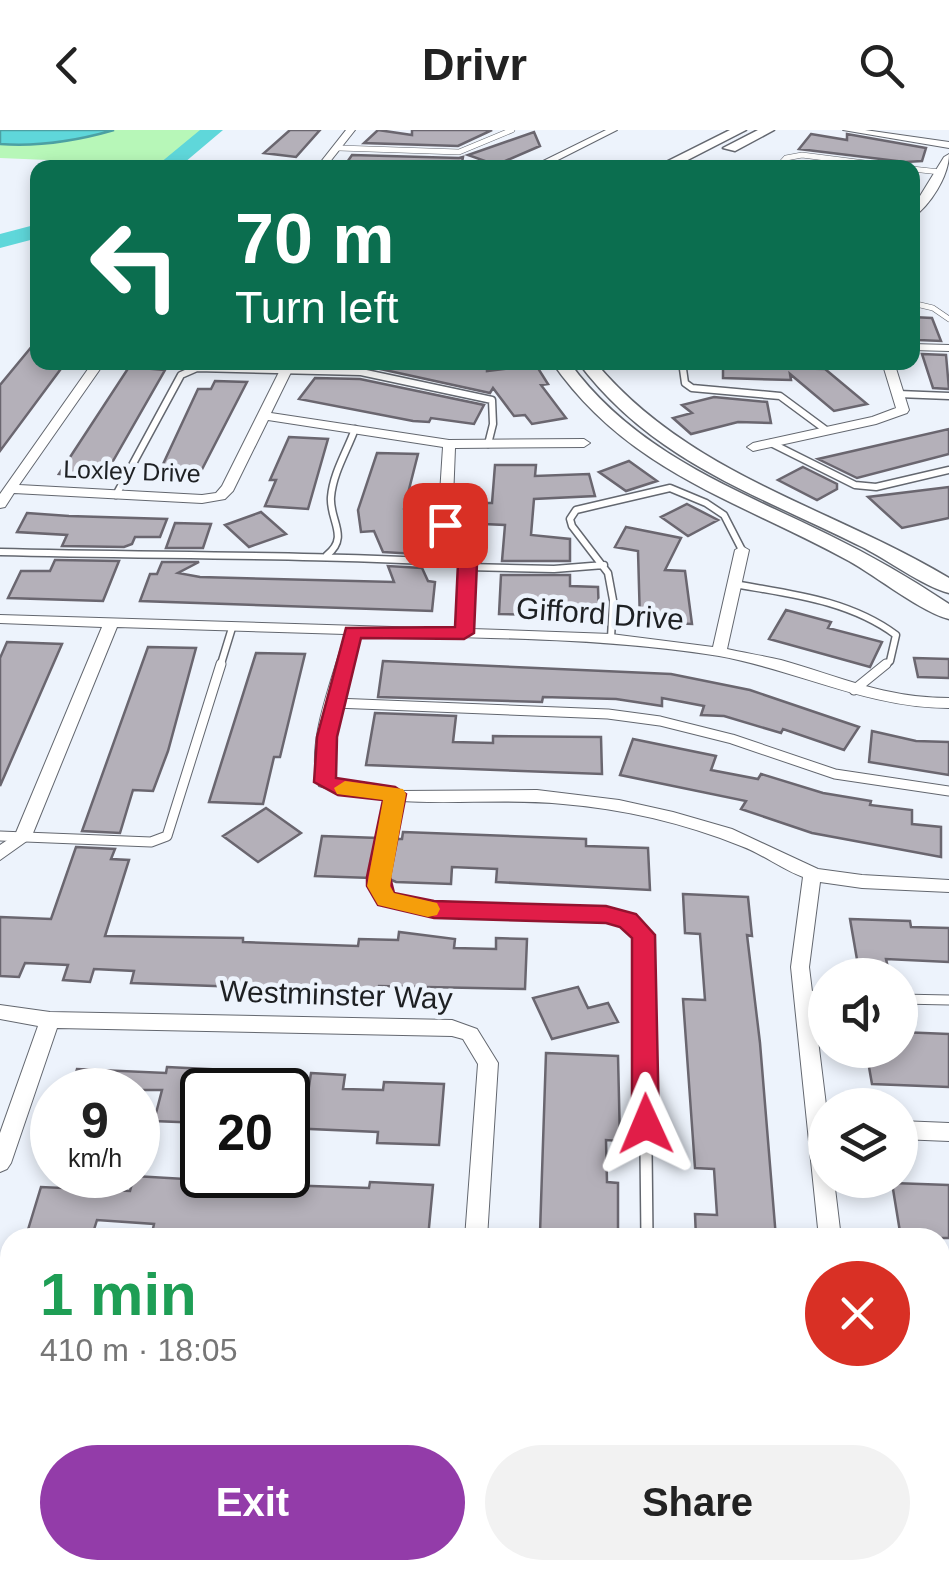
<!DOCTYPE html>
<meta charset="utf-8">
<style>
body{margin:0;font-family:Helvetica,sans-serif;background:#f2f2f2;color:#222;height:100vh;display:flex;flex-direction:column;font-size:38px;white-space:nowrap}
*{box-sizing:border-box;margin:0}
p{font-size:32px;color:#767676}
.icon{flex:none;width:55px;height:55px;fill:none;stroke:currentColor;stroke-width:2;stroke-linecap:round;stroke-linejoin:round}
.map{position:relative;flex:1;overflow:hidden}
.sheet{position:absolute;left:0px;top:1098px;width:950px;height:352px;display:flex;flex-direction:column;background:#fff;border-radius:30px 30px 0 0;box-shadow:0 5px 15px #0003}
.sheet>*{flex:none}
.hud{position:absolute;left:30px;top:30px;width:890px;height:210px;border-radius:20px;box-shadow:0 5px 15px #0003;background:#0b6e4f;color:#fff;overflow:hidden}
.controls{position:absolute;left:808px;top:828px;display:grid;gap:20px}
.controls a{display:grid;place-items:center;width:110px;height:110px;border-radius:50%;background:#fff;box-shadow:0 5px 15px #0003;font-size:50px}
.speed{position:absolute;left:30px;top:938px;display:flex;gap:20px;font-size:50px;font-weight:700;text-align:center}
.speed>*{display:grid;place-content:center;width:130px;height:130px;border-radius:50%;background:#fff;box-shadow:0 5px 15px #0003;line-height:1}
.speed small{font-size:25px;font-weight:400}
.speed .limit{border:5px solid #111;border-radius:15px;background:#fff;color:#111}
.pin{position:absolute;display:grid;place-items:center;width:85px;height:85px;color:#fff;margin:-42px;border-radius:20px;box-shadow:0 5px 15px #0006}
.me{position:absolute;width:110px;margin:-55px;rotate:359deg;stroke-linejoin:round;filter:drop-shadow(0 0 8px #0008)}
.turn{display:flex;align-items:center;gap:35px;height:210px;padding:0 40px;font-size:45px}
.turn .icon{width:130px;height:130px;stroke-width:2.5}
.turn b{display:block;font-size:70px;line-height:85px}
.round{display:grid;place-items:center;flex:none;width:105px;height:105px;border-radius:52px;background:#f2f2f2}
.headline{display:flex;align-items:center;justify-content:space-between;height:170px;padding:0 40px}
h1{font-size:60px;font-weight:700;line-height:75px;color:#1e9e55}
.cta{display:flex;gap:20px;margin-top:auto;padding:20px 40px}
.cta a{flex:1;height:115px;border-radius:60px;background:#933ca9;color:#fff;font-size:40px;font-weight:700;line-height:115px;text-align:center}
.cta a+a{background:#f2f2f2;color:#222}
header{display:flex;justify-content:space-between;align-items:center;height:130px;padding:0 40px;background:#fff;font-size:45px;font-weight:700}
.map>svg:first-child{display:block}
.green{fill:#b7f7b8}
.water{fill:#5fd7da;stroke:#4ca0a3;stroke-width:2.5}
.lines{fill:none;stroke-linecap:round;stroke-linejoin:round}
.river{fill:#5fd7da;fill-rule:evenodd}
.building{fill:#b4b0b9;stroke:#6a666f;stroke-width:2.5}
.lane-far3-casing{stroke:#63676f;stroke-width:6}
.lane-far2-casing{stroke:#63676f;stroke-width:9}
.lane-far1-casing{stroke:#63676f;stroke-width:11}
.lane-casing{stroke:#63676f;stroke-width:14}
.street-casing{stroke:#63676f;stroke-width:2}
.secondary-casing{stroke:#63676f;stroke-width:3}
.lane-far3{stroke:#fff;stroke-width:5}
.lane-far2{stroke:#fff;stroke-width:6}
.lane-far1{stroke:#fff;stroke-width:9}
.lane{stroke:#fff;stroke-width:11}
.street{fill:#fff;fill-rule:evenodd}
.secondary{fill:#fff;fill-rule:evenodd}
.route{fill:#e11d48;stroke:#92132f;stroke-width:2.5}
.slow{fill:#f59e0b}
.labels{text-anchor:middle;stroke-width:9;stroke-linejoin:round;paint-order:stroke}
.far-street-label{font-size:25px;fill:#1e2023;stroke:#edf3fc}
.street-label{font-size:30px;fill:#1e2023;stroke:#edf3fc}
</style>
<header><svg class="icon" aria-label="back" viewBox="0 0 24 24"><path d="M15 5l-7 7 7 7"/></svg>Drivr<svg class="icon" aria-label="search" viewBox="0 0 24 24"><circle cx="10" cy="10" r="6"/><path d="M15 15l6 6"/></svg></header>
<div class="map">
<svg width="949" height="1448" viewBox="0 0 949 1448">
<rect width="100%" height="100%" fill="#edf3fc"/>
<!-- green -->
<path class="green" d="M0 0H213L168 35 0 28Z"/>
<!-- water -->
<path class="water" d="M0 0H114C76 11 40 17 0 14Z"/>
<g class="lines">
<!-- river -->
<path class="river" d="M200 0H223L178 38H154Z
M38 94V108L0 118V104Z"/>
</g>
<!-- building -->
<path class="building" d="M290 0H320L296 27 264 23Z
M378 0 412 5V0H492L458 16 364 13Z
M534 2 540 16 496 35 468 25Z
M811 4 847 10V4L926 18 922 31 905 32 799 19Z
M352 25 459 28 463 27 461 38H343Z
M912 187 932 188 941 211 918 210 912 204Z
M38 209V232H66L0 321V255Z
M922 224 946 225 949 259 933 258Z
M319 232H444L487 235V241L536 235 548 254 541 255 566 288 532 294 525 285 514 286 493 258 490 263 362 235Z
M723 232H787L788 238 825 239 867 274 834 281 790 244 791 250 723 248Z
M129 237 165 240 109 338 97 337 91 347 59 344Z
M315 248 360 249 484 275 474 294 431 288 429 292 413 291 299 269Z
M215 251 247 252 197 349 157 347 198 259H211Z
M714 267 767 272 771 293 738 292 691 304 673 288 692 283 682 275Z
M949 299V324L857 348 818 329Z
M289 307 328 309 308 379 265 376 276 350H270Z
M377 323 418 324 404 379 416 424 383 422 374 401 361 402 358 380Z
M629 331 657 351 626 361 599 342Z
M495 335H536L535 346 589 344 595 366 534 369 531 405 570 409V431H502L505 395 484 394 487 373H492Z
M803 337 837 354V359L817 370 778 350Z
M949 357V388L902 398 868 367Z
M687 374 718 390 688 406 661 387Z
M261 382 286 404 249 417 225 395Z
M27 383 69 386 167 389 160 407H135L132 414 124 417 62 416 67 405 17 402Z
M175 393 211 394 203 418H166Z
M626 397 681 408 665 440 685 441 692 494 640 492 638 421 615 417Z
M55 430H58L119 431 103 471 8 468 21 441H50Z
M162 432H199L178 443 200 447 394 452 388 436 422 438 428 451 435 452 432 481 140 471 150 444H157Z
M501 445H570V456L598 457 599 486 499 484Z
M786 480 831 492 828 498 882 512 870 537 769 509Z
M7 512 62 514 0 656V528Z
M148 517 196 518 168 621 153 661 133 660 120 703 82 701Z
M256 523 305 524 280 627H274L263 674 209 672Z
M914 528 949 529V548L918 547Z
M383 531 671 544 750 560 859 597 844 620 783 599 781 603 724 586 701 585 704 576 662 568V576L616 569 543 567 542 572 378 567Z
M375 583 456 586 453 612 493 613V606L601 607 602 644 366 635Z
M872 601 916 611 949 612V645L869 632Z
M633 609 716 626 711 640 758 649 761 644 823 663 871 671 870 675 912 680V694L941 697V727L812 703 741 679 746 671 620 645Z
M266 678 301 703 258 732 223 706Z
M403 702 586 709V716L648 718 650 760 496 752 497 739 452 737 451 754 396 752 387 748 395 709H402Z
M322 706 378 708 371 748 315 746Z
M76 717 115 719 111 729 129 730 105 806 243 808V812L358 816 359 809 398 810 399 802 455 809 454 818 496 819V808L527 809 525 859 379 856 378 862 131 853 134 841 94 839 90 852 63 850 68 835 25 833 19 847 0 846V787L51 789Z
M683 764 748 767 752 806 747 805 760 913 776 1108H696L695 1084 717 1085 714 1039 695 1038 683 869 705 870 700 804 685 803Z
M850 789 910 791 911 797 949 798V832L886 829 889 842 859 841Z
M578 857 588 878 608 873 618 892 552 909 533 868Z
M900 902 949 904V957L872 954 866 920H900Z
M546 923 618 926 620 1011 606 1010 607 1052 618 1053V1108L540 1103Z
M167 937 248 941 270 942 266 960H202V993L154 991 162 960H71L77 939 166 943Z
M311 943 345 945 343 959 383 960 384 952 444 954 439 1015 377 1013 378 1002 288 998V962L308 963Z
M134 1046 219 1051 220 1046 284 1049 283 1055 369 1058 370 1052 433 1055 428 1108H151L154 1094 97 1090 92 1106 27 1103 41 1057 130 1061Z
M892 1053 949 1055V1108H901Z"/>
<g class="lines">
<defs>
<path id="lane-far3" d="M339 18 459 22 512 0
M777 38 786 28 802 25 904 38
M912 39 940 42
M912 173 933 178 949 189"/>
<path id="lane-far2" d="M682 232 685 253 692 258 780 266 826 300
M898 264 949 266
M771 313 855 355 876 357 949 340
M116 365 181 245 197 238 361 242 492 270 493 294 488 314
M0 422C156 426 312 424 468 433
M327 425C350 407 329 390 331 367 333 343 347 321 355 299
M467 437 554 439 604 435
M734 454C790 464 849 470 896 505L890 531 883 537
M611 508 613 470 608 443 572 396 570 389 576 380 670 358 706 373 724 385 742 420
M220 537 232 498"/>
<path id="lane-far1" d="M854 560 886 534
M335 573 608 584 660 591 732 609 835 644 949 661
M395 664 379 747V756L387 769 433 779 606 785 628 790 644 805 645 933
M0 706 151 712 167 706 221 534
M803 865 825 866
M900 869 949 870"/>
<path id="lane" d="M645 930 647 1108
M940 1151 949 1152
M652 1440V1448"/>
<path id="street" d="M346 0H355L325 38H316Z
M606 0H617L542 38H529Z
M843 0H865L949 12V18Z
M949 24C949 46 930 76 912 88V79L944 27Z
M912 214 949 215V221L912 220Z
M93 232H105L19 355 202 365 216 363 222 356 284 232H296L271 283 449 310 584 309 590 313 584 317 455 318 452 395 475 433 472 499 611 504 713 517 735 420 742 416 749 420 727 519C745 523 764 526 781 530 841 547 885 568 949 568V578C868 578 797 540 719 526 600 507 479 508 360 505L335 597 333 649 372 658 400 661 537 660 619 670 673 682 732 699 818 739 862 745 949 750V762L862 758 820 752 809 837 826 975 825 1050H834L841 1108H819L791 837 803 747C781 739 763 724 741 716 684 693 624 679 563 674 481 666 398 683 319 656 304 615 334 546 345 504L117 497 31 708 0 730V715L15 705 102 497 0 493V485L457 499 461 433 438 395 443 317 268 290 233 361 225 369 202 373 14 363 5 377 0 378V364Z
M882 232H894L909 280 907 283 876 294 753 321 747 317 753 313 872 287 896 278Z
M0 875 50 882 452 890 477 899 498 933 487 1108H465L478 934 463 909 452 906 57 898 11 1033 7 1039 0 1042V1003L38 896 0 889Z
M900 991 949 993V1011L900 1009Z
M0 1138 10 1141V1161L0 1158Z
M940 1316 949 1317V1341L940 1340Z
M439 1440H465L464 1448H438Z
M863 1440H889L890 1448H864Z"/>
<path id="secondary" d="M730 0H746L672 38H654Z
M758 0H774L735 21 723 18Z
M552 232H569C634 322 733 358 829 405 870 425 910 448 949 474V489C923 483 876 446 849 431 738 370 628 342 552 232Z
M578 232H595C689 345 828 376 949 448V463C922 456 887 429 860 416 754 363 652 331 578 232Z"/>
</defs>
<!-- lane-far3 casing -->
<use href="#lane-far3" class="lane-far3-casing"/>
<!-- lane-far2 casing -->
<use href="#lane-far2" class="lane-far2-casing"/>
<!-- lane-far1 casing -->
<use href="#lane-far1" class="lane-far1-casing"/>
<!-- lane casing -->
<use href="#lane" class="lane-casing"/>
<!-- street casing -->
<use href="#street" class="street-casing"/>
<!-- secondary casing -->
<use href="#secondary" class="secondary-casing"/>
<!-- lane-far3 -->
<use href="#lane-far3" class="lane-far3"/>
<!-- lane-far2 -->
<use href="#lane-far2" class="lane-far2"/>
<!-- lane-far1 -->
<use href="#lane-far1" class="lane-far1"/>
<!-- lane -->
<use href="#lane" class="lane"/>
<!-- street -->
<use href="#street" class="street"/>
<!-- secondary -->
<use href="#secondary" class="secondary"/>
</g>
<!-- route -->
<path class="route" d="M445 389 452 391 477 433 474 503 464 509 361 508 337 607 336 648 395 657 406 664 390 747 394 763 434 771 606 776 636 784 655 805 659 994 655 1002 646 1005 636 1002 632 994V808L620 797 606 793 434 788 378 775 367 756V747L383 670 338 665 314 652 317 607 346 498 455 497 458 433 436 395Z"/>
<!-- slow -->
<path class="slow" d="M345 651 403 659 406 664 390 756 394 763 437 773 440 779 437 785 428 787 378 775 367 756 383 670 337 664 334 658Z"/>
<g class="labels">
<!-- far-street labels -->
<g class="far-street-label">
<text transform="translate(132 341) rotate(2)" y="9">Loxley Drive</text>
</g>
<!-- street labels -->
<g class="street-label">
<text transform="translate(600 484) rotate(4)" y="10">Gifford Drive</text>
<text transform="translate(336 865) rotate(2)" y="10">Westminster Way</text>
</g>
</g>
</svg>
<div class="controls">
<a><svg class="icon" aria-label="sound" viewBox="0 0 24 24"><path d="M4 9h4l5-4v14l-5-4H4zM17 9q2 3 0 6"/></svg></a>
<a><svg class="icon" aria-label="layers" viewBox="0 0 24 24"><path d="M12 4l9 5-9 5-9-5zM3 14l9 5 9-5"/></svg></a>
</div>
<div class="speed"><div>9<small>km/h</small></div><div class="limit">20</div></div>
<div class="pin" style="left:445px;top:395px;background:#d93025"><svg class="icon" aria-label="arrive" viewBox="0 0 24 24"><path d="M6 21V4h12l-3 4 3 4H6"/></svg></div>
<svg class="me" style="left:646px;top:994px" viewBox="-20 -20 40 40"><path d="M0-17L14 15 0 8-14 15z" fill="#e11d48" stroke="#fff" stroke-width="4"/></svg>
<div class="hud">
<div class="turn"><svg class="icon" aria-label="left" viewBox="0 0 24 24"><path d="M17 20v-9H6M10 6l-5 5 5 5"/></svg><div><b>70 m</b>Turn left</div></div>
</div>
<section class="sheet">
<div class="headline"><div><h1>1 min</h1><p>410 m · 18:05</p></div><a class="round" style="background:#d93025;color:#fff"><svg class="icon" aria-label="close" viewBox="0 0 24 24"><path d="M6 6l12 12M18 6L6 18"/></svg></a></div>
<div class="cta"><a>Exit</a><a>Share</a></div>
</section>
</div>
